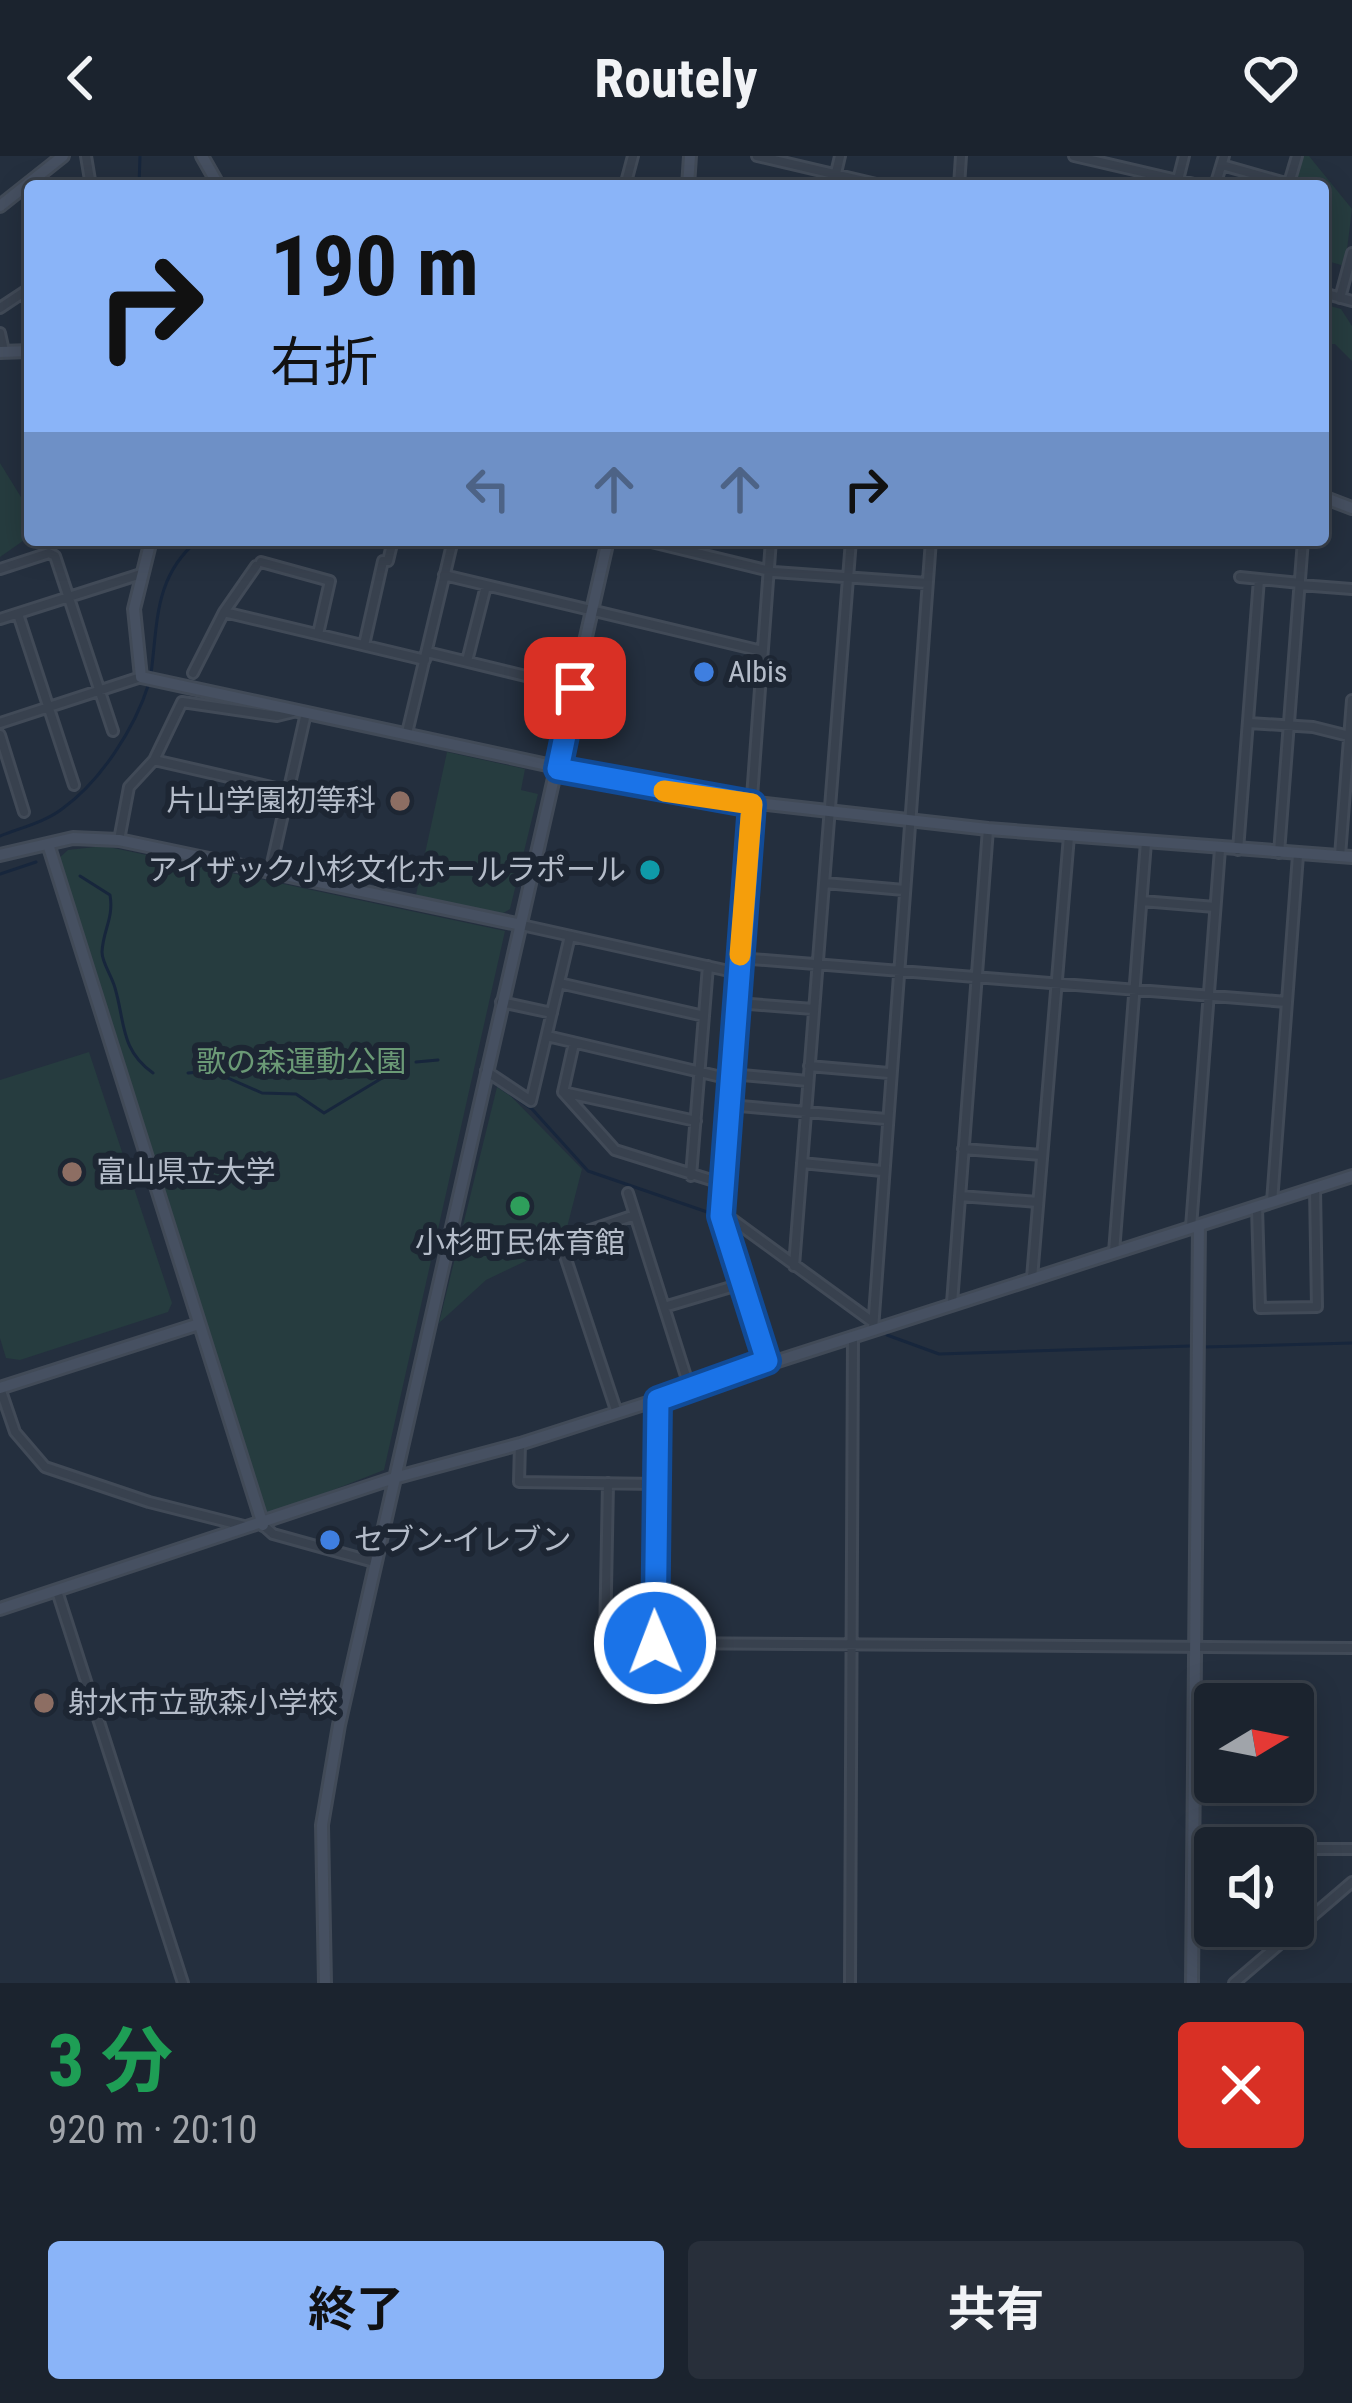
<!DOCTYPE html>
<html lang="ja">
<meta charset="utf-8">
<style>
body{margin:0;font-family:"Roboto Condensed","Noto Sans JP",sans-serif;background:#282f3a;color:#f1f3f6;height:100vh;display:flex;flex-direction:column;font-size:45px;white-space:nowrap}
*{box-sizing:border-box;margin:0}
p{font-size:39px;color:#a0a4aa}
.icon{flex:none;width:66px;height:66px;fill:none;stroke:currentColor;stroke-width:2;stroke-linecap:round;stroke-linejoin:round}
.map{position:relative;height:1827px;overflow:hidden}
.sheet{display:flex;flex-direction:column;background:#1b232e;flex:1}
.sheet>*{flex:none}
.hud{position:absolute;left:24px;top:24px;width:1305px;height:366px;border-radius:12px;box-shadow:0 6px 30px #0003,0 0 0 3px #39404a;background:#8ab4f8;color:#111;overflow:hidden}
.needle{width:78px;rotate:80deg}
.tools{position:absolute;left:1194px;top:1527px;display:grid;gap:24px}
.tools a{display:grid;place-items:center;width:120px;height:120px;border-radius:12px;background:#1b232e;box-shadow:0 6px 30px #0003,0 0 0 3px #39404a;font-size:60px}
.pin{position:absolute;display:grid;place-items:center;width:102px;height:102px;color:#fff;margin:-51px;border-radius:24px;box-shadow:0 6px 18px #0006}
.me{position:absolute;width:132px;margin:-66px;rotate:359deg;stroke-linejoin:round;filter:drop-shadow(0 0 9px #0008)}
.turn{display:flex;align-items:center;gap:42px;height:252px;padding:0 48px;font-size:54px}
.turn .icon{width:156px;height:156px;stroke-width:2.5}
.turn b{display:block;font-size:84px;line-height:102px}
.lanes{display:flex;align-items:center;height:114px;padding:0 48px;background:#0003;justify-content:center;gap:60px;direction:ltr}
.lanes .off{opacity:.35}
.round{display:grid;place-items:center;flex:none;width:126px;height:126px;border-radius:12px;background:#282f3a}
.headline{display:flex;align-items:center;justify-content:space-between;height:204px;padding:0 48px}
h1{font-size:72px;font-weight:700;line-height:90px;color:#1e9e55}
.primary-button{display:flex;gap:24px;margin-top:auto;padding:24px 48px}
.primary-button a{flex:1;height:138px;border-radius:12px;background:#8ab4f8;color:#111;font-size:48px;font-weight:700;line-height:138px;text-align:center}
.primary-button a+a{background:#282f3a;color:#f1f3f6}
header{display:flex;justify-content:space-between;align-items:center;height:156px;padding:0 48px;background:#1b232e;font-size:54px;font-weight:700}
.map>svg:first-child{display:block}
.green{fill:#263c3f}
.lines{fill:none;stroke-linecap:round;stroke-linejoin:round}
.stream{stroke:#17263c;stroke-width:3}
.street-casing{stroke:#414a57;stroke-width:14}
.secondary-casing{stroke:#414a57;stroke-width:16}
.street{stroke:#38414e;stroke-width:8}
.secondary{stroke:#465061;stroke-width:10}
.route-casing{stroke:#114b97;stroke-width:30}
.route{stroke:#1a73e8;stroke-width:21}
.slow{stroke:#f59e0b;stroke-width:21}
.shop-dot{fill:#3f7fe0;stroke:#1d2633;stroke-width:4.5}
.education-dot{fill:#8d6e63;stroke:#1d2633;stroke-width:4.5}
.culture-dot{fill:#0f9aa8;stroke:#1d2633;stroke-width:4.5}
.leisure-dot{fill:#2e9e5b;stroke:#1d2633;stroke-width:4.5}
.labels{text-anchor:middle;stroke-width:12;stroke-linejoin:round;paint-order:stroke}
.poi-label{font-size:30px;fill:#b4bcc9;stroke:#1d2633;text-anchor:start}
.park-label{font-size:30px;fill:#6b9a76;stroke:#1d2633}
</style>
<header><svg class="icon" aria-label="back" viewBox="0 0 24 24"><path d="M15 5l-7 7 7 7"/></svg>Routely<svg class="icon" aria-label="heart" viewBox="0 0 24 24"><path d="M12 20l-8-8c-3-5 5-10 8-4 3-6 11-1 8 4z"/></svg></header>
<div class="map">
<svg width="1352" height="1827" viewBox="0 0 1352 1827">
<rect width="100%" height="100%" fill="#242f3e"/>
<!-- green -->
<path class="green" d="M1302 0H1309L1352 53 1345 110 1323 104V30H1294Z
M1323 148 1341 153 1352 170V205L1335 188H1323Z
M0 307 24 346 30 380 0 401Z
M447 596 525 613 521 634 538 638 510 753 500 759 416 739Z
M104 690 505 775 384 1314 267 1360 57 704 68 694Z
M89 896 172 1147 168 1156 20 1204 6 1202 0 1182V924Z
M498 927 582 1013 563 1087 486 1124 439 1167Z"/>
<g class="lines">
<!-- stream -->
<path class="stream" d="M139 30 140 0
M151 518C158 465 154 421 198 384
M0 680C20 672 45 666 62 653 101 625 135 572 149 527
M0 718 36 706
M80 720 110 739C114 762 103 774 102 796 102 807 112 820 115 832 125 865 120 894 153 917
M416 906 438 904
M188 917 212 915 262 937 296 938 324 957 407 907
M497 929 532 953 588 1015 713 1058
M731 1069 865 1167
M887 1179 939 1198 1191 1190
M1204 1191 1352 1187"/>
<defs>
<path id="street" d="M86 0 91 30
M757 0 885 30
M1074 0 1203 30
M1222 9 1289 28
M1178 24 1184 0
M1289 27 1297 0
M625 30 633 0
M833 30 840 0
M959 30 961 0
M1215 30 1224 0
M23 137 30 149
M1323 137 1352 145
M1340 142 1352 97
M0 152 30 132
M0 177 4 195
M643 384 774 416 927 427
M388 405 393 384
M261 406 330 425 318 478
M256 410 224 456 425 504
M0 413 49 397 55 400 113 575
M444 419 762 495
M1240 421 1300 427
M1300 429 1352 433
M18 458 74 629
M0 463 141 418
M364 489 383 405
M427 496 575 532
M467 505 486 430
M193 517 224 456
M0 567 141 521
M1249 567 1313 571 1349 580
M407 577 453 384
M0 579 24 656
M154 604 182 546 277 560 293 556
M119 684 129 631 154 604 289 635
M1238 694 1259 423
M1279 697 1303 384
M1340 700 1352 544
M270 716 306 557
M825 727 904 734
M1142 745 1215 751
M517 768 738 817
M739 802 1287 846
M559 827 704 860
M501 846 552 857
M737 847 813 853
M547 880 730 923
M574 887 563 936 615 994 724 1028
M809 910 889 917
M486 915 531 945 570 780
M731 918 808 925
M563 936 696 965
M729 949 886 963
M963 993 1042 999
M802 1007 882 1015
M691 1020 708 810
M628 1037 690 1233
M960 1040 1038 1046
M1272 1046 1298 699
M1257 1051 1260 1152 1317 1151 1315 1032
M722 1056 870 1164
M1191 1071 1220 693
M1114 1096 1146 686
M794 1110 851 384
M1032 1122 1069 680
M952 1147 988 673
M664 1151 741 1128
M873 1173 931 384
M767 1205 721 1060 771 384
M0 1232 15 1276 45 1311 149 1346 244 1370
M659 1244 655 1487 1352 1492
M617 1257 563 1094 570 1081 635 1059
M520 1288 519 1326 656 1328
M263 1369 273 1378 374 1406
M57 1435 183 1827
M605 1486 608 1327
M1194 1692H1215
M1293 1693H1352
M850 1827 853 1181
M1234 1827 1352 1726"/>
<path id="secondary" d="M202 0 219 30
M688 30 690 0
M0 50 63 0
M0 196 30 195
M1323 341 1352 352
M151 384 134 453 141 521 686 639 988 673 1352 701
M48 688 263 1369
M0 699 73 682 119 684 517 768
M0 1232 199 1168
M0 1453 394 1322 520 1288 1352 1020
M325 1827 322 1669 339 1569 608 384
M1192 1827 1199 1070"/>
</defs>
<!-- street casing -->
<use href="#street" class="street-casing"/>
<!-- secondary casing -->
<use href="#secondary" class="secondary-casing"/>
<!-- street -->
<use href="#street" class="street"/>
<!-- secondary -->
<use href="#secondary" class="secondary"/>
</g>
<g class="lines">
<defs>
<path id="route" d="M575 532 558 613 752 648 721 1060 767 1205 658 1244 655 1487"/>
</defs>
<!-- route casing -->
<use href="#route" class="route-casing"/>
<!-- route -->
<use href="#route" class="route"/>
<!-- slow -->
<path class="slow" d="M664 635 752 648 740 799"/>
</g>
<!-- markers -->
<g class="shop-dot">
<circle cx="704" cy="516" r="12"/>
<circle cx="330" cy="1384" r="12"/>
</g>
<g class="education-dot">
<circle cx="400" cy="645" r="12"/>
<circle cx="72" cy="1016" r="12"/>
<circle cx="44" cy="1547" r="12"/>
</g>
<circle class="culture-dot" cx="650" cy="714" r="12"/>
<circle class="leisure-dot" cx="520" cy="1050" r="12"/>
<g class="labels">
<!-- poi labels -->
<g class="poi-label">
<text x="728" y="526">Albis</text>
<text x="376" y="655" text-anchor="end">片山学園初等科</text>
<text x="626" y="724" text-anchor="end">アイザック小杉文化ホールラポール</text>
<text x="96" y="1026">富山県立大学</text>
<text x="520" y="1097" text-anchor="middle">小杉町民体育館</text>
<text x="354" y="1394">セブン-イレブン</text>
<text x="68" y="1557">射水市立歌森小学校</text>
</g>
<!-- park labels -->
<g class="park-label">
<text x="301" y="916">歌の森運動公園</text>
</g>
</g>
</svg>
<div class="tools">
<a><svg class="needle" viewBox="-14 -14 28 28"><path d="M0-13l5 13h-10z" fill="#e53935"/><path d="M0 13l5-13h-10z" fill="#a0a4aa"/></svg></a>
<a><svg class="icon" aria-label="sound" viewBox="0 0 24 24"><path d="M4 9h4l5-4v14l-5-4H4zM17 9q2 3 0 6"/></svg></a>
</div>
<div class="pin" style="left:575px;top:532px;background:#d93025"><svg class="icon" aria-label="arrive" viewBox="0 0 24 24"><path d="M6 21V4h12l-3 4 3 4H6"/></svg></div>
<svg class="me" style="left:655px;top:1487px" viewBox="-20 -20 40 40"><circle r="17" fill="#1a73e8" stroke="#fff" stroke-width="3"/><path d="M0-11L8 9 0 5-8 9z" fill="#fff"/></svg>
<div class="hud">
<div class="turn"><svg class="icon" aria-label="right" viewBox="0 0 24 24"><path d="M7 20v-9h11M14 6l5 5-5 5"/></svg><div><b>190 m</b>右折</div></div>
<div class="lanes"><svg class="icon off" aria-label="left" viewBox="0 0 24 24"><path d="M17 20v-9H6M10 6l-5 5 5 5"/></svg><svg class="icon off" aria-label="ahead" viewBox="0 0 24 24"><path d="M12 20V5M6 11l6-6 6 6"/></svg><svg class="icon off" aria-label="ahead" viewBox="0 0 24 24"><path d="M12 20V5M6 11l6-6 6 6"/></svg><svg class="icon" aria-label="right" viewBox="0 0 24 24"><path d="M7 20v-9h11M14 6l5 5-5 5"/></svg></div>
</div>
</div>
<section class="sheet">
<div class="headline"><div><h1>3 分</h1><p>920 m · 20:10</p></div><a class="round" style="background:#d93025;color:#fff"><svg class="icon" aria-label="close" viewBox="0 0 24 24"><path d="M6 6l12 12M18 6L6 18"/></svg></a></div>
<div class="primary-button"><a>終了</a><a>共有</a></div>
</section>
